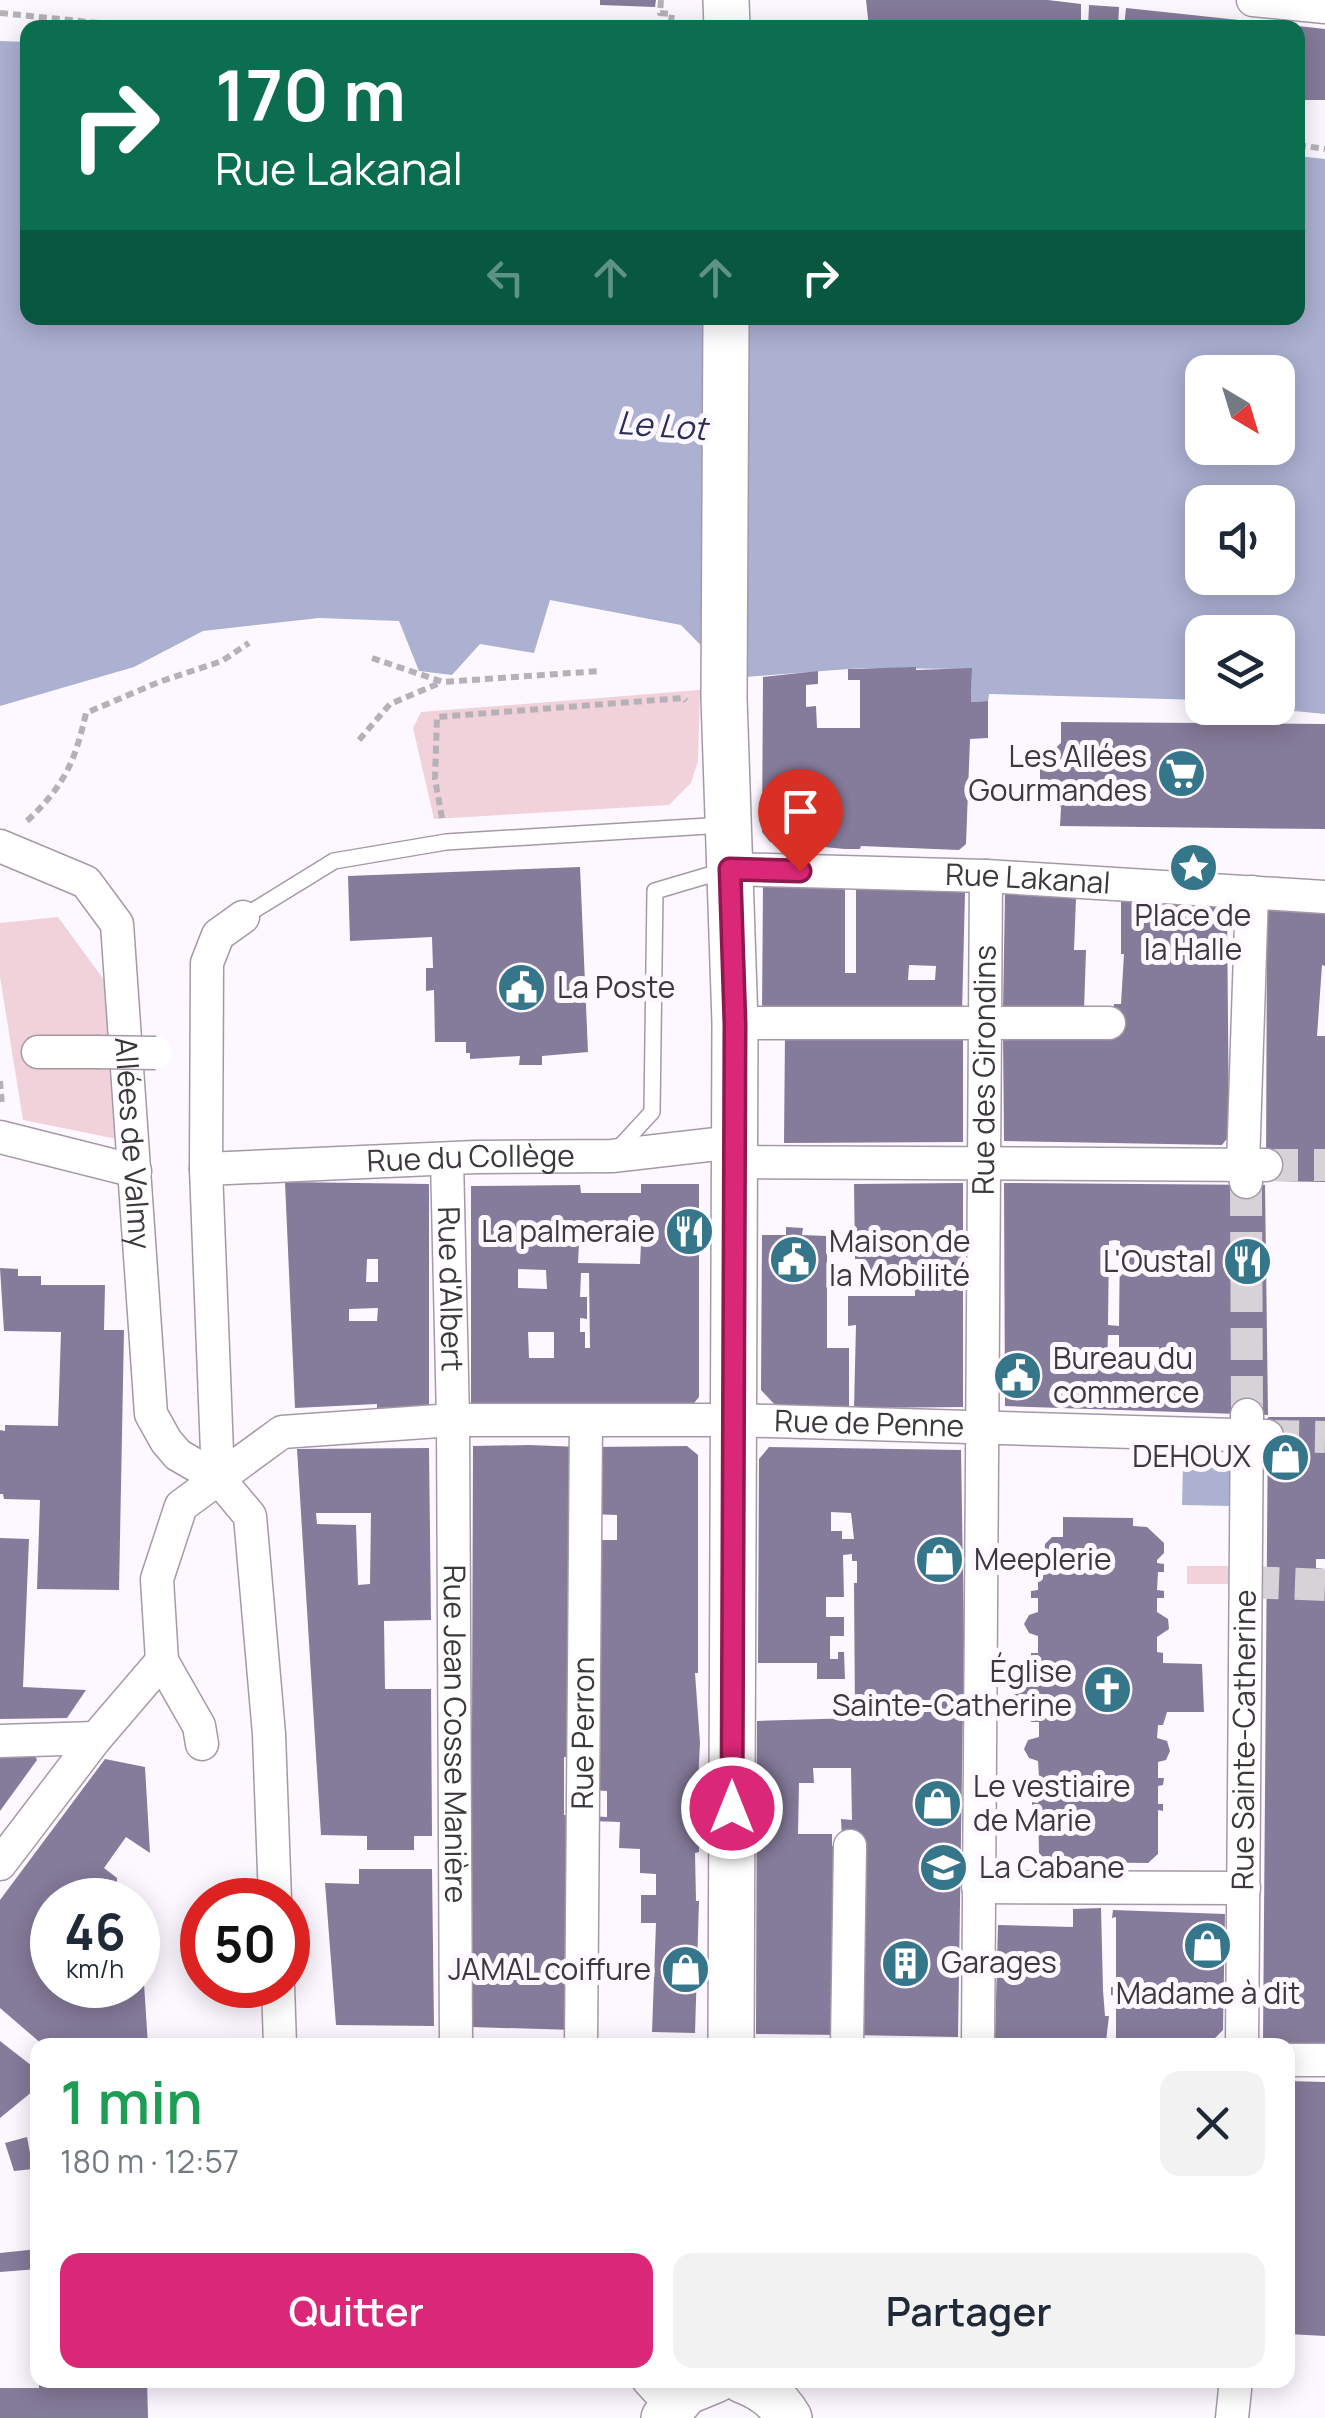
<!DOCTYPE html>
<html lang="fr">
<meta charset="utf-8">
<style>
body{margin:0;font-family:Manrope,sans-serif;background:#f2f2f3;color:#1f2937;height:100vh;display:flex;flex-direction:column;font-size:38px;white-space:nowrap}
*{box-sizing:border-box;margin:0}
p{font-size:32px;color:#747a83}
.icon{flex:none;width:55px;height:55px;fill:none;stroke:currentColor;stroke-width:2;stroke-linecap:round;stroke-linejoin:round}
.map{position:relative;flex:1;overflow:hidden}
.drawer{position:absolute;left:30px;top:2038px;width:1265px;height:350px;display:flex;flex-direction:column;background:#fff;border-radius:20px;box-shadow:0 5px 25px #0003}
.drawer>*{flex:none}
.top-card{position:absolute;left:20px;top:20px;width:1285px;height:305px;border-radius:20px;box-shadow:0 5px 25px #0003;background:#0b6e4f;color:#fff;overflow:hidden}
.needle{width:65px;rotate:142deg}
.tools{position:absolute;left:1185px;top:355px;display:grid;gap:20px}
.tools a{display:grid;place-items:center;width:110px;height:110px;border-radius:20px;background:#fff;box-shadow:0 5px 25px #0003;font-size:50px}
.speed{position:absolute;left:30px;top:1878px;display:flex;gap:20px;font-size:50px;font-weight:700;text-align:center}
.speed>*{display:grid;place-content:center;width:130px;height:130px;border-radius:50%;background:#fff;box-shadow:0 5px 25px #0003;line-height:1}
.speed small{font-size:25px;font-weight:400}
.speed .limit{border:15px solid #d22;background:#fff;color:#111}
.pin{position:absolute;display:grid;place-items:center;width:85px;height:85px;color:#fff;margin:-102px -42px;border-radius:50% 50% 50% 0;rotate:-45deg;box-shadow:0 0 10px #0007}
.pin .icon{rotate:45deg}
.me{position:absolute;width:110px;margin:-55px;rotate:0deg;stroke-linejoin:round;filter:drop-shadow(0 0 8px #0008)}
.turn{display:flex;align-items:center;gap:35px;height:210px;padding:0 30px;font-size:45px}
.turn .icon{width:130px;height:130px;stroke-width:2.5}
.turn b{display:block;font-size:70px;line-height:85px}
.lanes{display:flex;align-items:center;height:95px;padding:0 30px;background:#0003;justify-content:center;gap:50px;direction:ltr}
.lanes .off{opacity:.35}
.round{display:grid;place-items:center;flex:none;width:105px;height:105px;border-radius:20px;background:#f2f2f3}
.overview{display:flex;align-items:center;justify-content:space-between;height:170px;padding:0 30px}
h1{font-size:60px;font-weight:600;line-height:75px;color:#1e9e55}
.cta{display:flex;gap:20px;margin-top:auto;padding:20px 30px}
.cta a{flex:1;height:115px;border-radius:20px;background:#db2777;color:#fff;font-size:40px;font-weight:600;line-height:115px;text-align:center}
.cta a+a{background:#f2f2f3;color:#1f2937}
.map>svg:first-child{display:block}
.green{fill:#f1d2db}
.water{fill:#acb0d1;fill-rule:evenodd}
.building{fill:#857b9a;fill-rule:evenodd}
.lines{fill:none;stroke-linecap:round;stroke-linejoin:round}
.street-tunnel{stroke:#d7d2d8;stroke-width:32;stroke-dasharray:32 16;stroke-linecap:butt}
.lane-casing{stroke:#a599a8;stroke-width:18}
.street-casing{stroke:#a599a8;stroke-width:35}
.secondary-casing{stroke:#a599a8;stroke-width:48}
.path{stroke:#b6b1b7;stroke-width:6;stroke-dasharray:8 5;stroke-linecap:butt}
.lane{stroke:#fff;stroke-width:15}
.street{stroke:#fff;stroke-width:32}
.secondary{stroke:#fff;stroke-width:45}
.street-bridge-casing{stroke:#a599a8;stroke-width:35;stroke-linecap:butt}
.street-bridge{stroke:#fff;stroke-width:32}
.route-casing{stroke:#8e194d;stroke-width:25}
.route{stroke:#db2777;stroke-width:18}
.labels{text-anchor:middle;stroke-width:10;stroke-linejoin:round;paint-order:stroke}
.poi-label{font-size:30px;fill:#3d383e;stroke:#fdf8ff;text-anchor:start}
.street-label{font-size:30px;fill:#3d383e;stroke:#fdf8ff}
.water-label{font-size:32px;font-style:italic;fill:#2b2c58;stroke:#fdf8ff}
</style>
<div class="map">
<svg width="1325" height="2418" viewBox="0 0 1325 2418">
<rect width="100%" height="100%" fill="#fdf8ff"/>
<!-- green -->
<path class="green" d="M700 690 698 761 691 783 669 805 434 819 413 728 421 712Z
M58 917 107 984 117 1139 23 1120 0 977V923Z
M1187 1566H1231V1584H1187Z"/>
<!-- water -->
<path class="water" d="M0 41 27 42 28 318H1298V156L1325 159V714L1284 710V703H1278V632H1202V700L989 694 988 701 971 702 972 669 861 668 733 678 681 625 550 600 534 653 480 644 452 675 419 671 399 621 319 618 203 631 134 667 0 706ZM1202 372H1278V448H1202ZM1202 502H1278V578H1202Z
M1183 1465 1233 1466 1232 1506 1182 1505Z"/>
<!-- building -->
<path class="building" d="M600 0H656L655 7 600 5Z
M866 0H1048L1081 4V28H869Z
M1089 5 1119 7 1118 28H1088Z
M1126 8 1286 25V28H1124Z
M1298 26 1325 29V100H1303L1305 83 1298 82Z
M916 667V670L972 668 971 702 988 701V738L970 739 966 844 959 850 861 846 860 849H845L770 842 762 832 763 677 818 671V684L806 685V707L816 706 817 728H860V680H848V669Z
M1061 722 1325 724V829L1060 826 1061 807 1040 786V762L1061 743Z
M580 867 588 1052 542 1056V1065H519L520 1056 470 1059V1053H466V1042H435L434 990 426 991V968H433L432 937 350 941 348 876Z
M763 883 845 886V973H856V887L965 892 962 1013 762 1014ZM909 965 936 966 935 980H908Z
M1005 894 1076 898 1074 950H1086L1084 1011 1003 1010Z
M1121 900 1227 905 1229 1136 1222 1145 1004 1141 1003 1032 1121 1027V1012L1113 1011 1114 1004H1121L1124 954H1121Z
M1267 907 1325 911V966L1322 965 1317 1036H1325V1182L1266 1181Z
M785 1033 963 1036V1142L784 1143Z
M285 1182 429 1184V1407L377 1408V1404L295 1408ZM367 1259H378V1282H366ZM378 1308 377 1321H349V1309Z
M963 1183V1407L854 1408 856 1325 848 1326V1296H915V1287H862V1259H855L854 1184Z
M1004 1183 1265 1185 1268 1415 1005 1406ZM1115 1240 1120 1241 1119 1326 1108 1325 1109 1241ZM1108 1335H1119V1347H1159V1364H1107Z
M641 1184H699V1397L690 1408 471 1405V1186L580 1185 581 1193H641ZM587 1224H642L640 1264 578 1263 579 1243H587ZM518 1269 546 1270 547 1289 518 1288ZM581 1273H589L590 1348H585V1332H580V1318L587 1319V1297H580ZM528 1332H554V1358H529Z
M786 1227 803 1228 802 1235 827 1236V1348H849V1408L777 1407 761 1390 762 1235H786Z
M0 1268 18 1269V1276H41V1285H105L104 1330H124L119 1590 37 1589 40 1500 4 1499 3 1494H0V1430L5 1431V1425L58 1426 61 1332 4 1331Z
M1268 1417H1325V1559H1316V1568L1325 1569V2045L1263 2043Z
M529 1445 580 1447 589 1540H617V1515L590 1514 591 1447 687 1446 698 1455V1673H695L700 1743 696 1821 700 1822 699 1852 695 1853 696 1901H699L695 2033 652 2032 656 1923H641V1895H656V1874L640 1873V1849L619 1848 620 1822 590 1821V1816L607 1817V1791L591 1790 580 1757H564V1815L571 1816 575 2030 471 2027 473 1446Z
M769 1447 961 1450 964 1637 958 2037 853 2035 841 1819 852 1820 851 1768H813L814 1783H799L798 1834H832V1846H841V2035L756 2034 757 1721 855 1718 854 1583H857V1561H852V1554L843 1555 844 1597H826V1617H844V1636H830V1659H838V1652H844L845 1679H817V1663H758L759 1459ZM831 1512 851 1513 854 1539H842V1531H831Z
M429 1448 431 1620 384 1621 385 1689H431L432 1836H414V1850H367V1836L321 1835 297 1449ZM316 1513H371L370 1584 358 1585 356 1525 317 1524Z
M1063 1517 1133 1518V1526L1147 1527 1164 1543V1553L1157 1560V1563L1164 1564V1572H1158L1157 1590 1164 1591V1598H1157V1612L1168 1619 1169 1629 1157 1637V1652L1163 1653V1663L1202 1664 1204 1712H1167L1163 1725H1158L1157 1738 1167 1741 1170 1751 1166 1760 1158 1762V1778H1164L1163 1785 1158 1786V1804H1163V1811L1158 1810V1854L1148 1863 1048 1862 1039 1853 1038 1810H1032V1802L1038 1803V1785H1031V1777H1039L1038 1761 1029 1758 1024 1749 1028 1740 1039 1737V1722H1031L1032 1711 1019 1704 1012 1687 1019 1669 1031 1662V1653H1038V1636L1029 1633 1024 1624 1029 1615 1038 1612V1598H1031V1591L1038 1590V1571L1031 1572V1564L1044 1563 1045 1544 1052 1537H1063Z
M0 1538 29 1539 23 1687 86 1690 67 1718 0 1719Z
M0 1752H33L37 1760 0 1811Z
M105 1759 145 1767 150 1853 126 1837 104 1868 117 1878V1900H52V1935L40 1952 52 1961 51 1980 63 1995 72 1988 144 1984 148 2045H43L0 2008V1900Z
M359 1869H432L434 2026 336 2025 325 1883 359 1884Z
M1101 1908 1103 1990 1105 2016H1109L1106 2041 995 2039 998 1925 1073 1927V1909Z
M1113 1910 1225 1914 1223 2030 1210 2043 1116 2041V1996L1111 1995V1987H1116V1917L1112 1918Z
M0 2041 36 2069 33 2091 0 2118Z
M1288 2081 1325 2082V2336L1288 2334Z
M27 2137 33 2169 14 2171 5 2143Z
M38 2249V2269L0 2272V2253Z
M39 2380H147L148 2418H0V2388H39Z"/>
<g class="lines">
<!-- street-tunnel -->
<path class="street-tunnel" d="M1266 1165H1325
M1246 1184 1247 1414
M1267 1436 1325 1437
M1247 1582 1325 1585"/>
<defs>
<path id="lane" d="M243 917 334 861 446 842 724 825
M617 1150 652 1112 655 891 726 870"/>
<g id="street">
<path d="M1253 0 1325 7"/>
<path id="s1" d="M0 846 86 882 117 924 151 1414 166 1441 178 1455 218 1478 250 1516 269 1734 275 1900"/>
<path id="s2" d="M730 869 986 876 1325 897"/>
<path d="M735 1023H1109"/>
<path d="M38 1052H96"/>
<path d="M0 1137 135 1171"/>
<path id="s3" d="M447 1159 453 1420 456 2045"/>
<path d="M735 1162 1266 1165"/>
<path id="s4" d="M206 1169 476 1157 612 1156 734 1142"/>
<path d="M1246 1182 1243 1165 1252 892"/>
<path d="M218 1478 206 1169 207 963 218 935 243 917"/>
<path d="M0 1741 96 1738"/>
<path id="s5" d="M202 1744 199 1726 162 1661 157 1579 181 1506 282 1432 453 1420H734L1267 1436"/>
<path d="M0 1864 96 1738 162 1661"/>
<path d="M978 1887 1244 1888"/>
<path d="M278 1985 280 2045"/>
<path id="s6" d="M581 2045 586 1422"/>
<path d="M847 2045 850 1846"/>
<path id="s7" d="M978 2045 986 876"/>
<path id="s8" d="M1242 2045 1247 1415"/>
<path d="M1288 2060H1325"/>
<path d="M648 2380 672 2406"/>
<path d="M1232 2418 1236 2380"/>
</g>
<path id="secondary" d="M726 0 727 28
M726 318 724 698 735 1023 731 2045
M742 2380C763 2388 777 2398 789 2418
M664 2418 686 2392 715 2380"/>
</defs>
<!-- lane casing -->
<use href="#lane" class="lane-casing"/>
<!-- street casing -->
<use href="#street" class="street-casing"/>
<!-- secondary casing -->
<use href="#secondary" class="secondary-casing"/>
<!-- path -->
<path class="path" d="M661 0 660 13 672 14 670 28
M0 13 149 28
M1298 145 1325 149
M372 658 443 682 600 671
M359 740 390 704 442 682
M442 818 435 779 437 717 683 698 686 701
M27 821C64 786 75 762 86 713L159 682 222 661 249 643
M0 1081 2 1105"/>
<!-- lane -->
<use href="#lane" class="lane"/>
<!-- street -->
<use href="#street" class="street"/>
<!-- secondary -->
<use href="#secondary" class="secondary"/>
<defs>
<path id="street-bridge" d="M96 1052 156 1053"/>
</defs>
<!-- street-bridge casing -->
<use href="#street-bridge" class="street-bridge-casing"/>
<!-- street-bridge -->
<use href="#street-bridge" class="street-bridge"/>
</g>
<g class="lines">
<defs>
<path id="route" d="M732 1808 735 1024 730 869 800 871"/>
</defs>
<!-- route casing -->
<use href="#route" class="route-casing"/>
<!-- route -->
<use href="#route" class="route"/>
</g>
<!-- icons -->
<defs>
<symbol id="supermarket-disc" viewBox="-11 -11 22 22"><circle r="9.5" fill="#36768a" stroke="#fdf8ff"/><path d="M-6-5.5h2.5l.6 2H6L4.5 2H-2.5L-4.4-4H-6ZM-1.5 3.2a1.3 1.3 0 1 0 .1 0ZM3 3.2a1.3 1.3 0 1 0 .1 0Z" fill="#fff"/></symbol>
<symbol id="sight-disc" viewBox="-11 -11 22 22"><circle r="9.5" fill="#36768a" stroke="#fdf8ff"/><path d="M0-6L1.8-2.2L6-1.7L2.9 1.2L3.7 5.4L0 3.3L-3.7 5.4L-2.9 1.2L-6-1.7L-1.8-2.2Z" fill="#fff"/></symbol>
<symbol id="civic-disc" viewBox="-11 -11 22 22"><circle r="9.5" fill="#36768a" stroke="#fdf8ff"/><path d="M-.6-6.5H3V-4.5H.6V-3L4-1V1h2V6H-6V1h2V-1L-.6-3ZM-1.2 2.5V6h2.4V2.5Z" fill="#fff"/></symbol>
<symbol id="restaurant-disc" viewBox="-11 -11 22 22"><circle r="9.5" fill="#36768a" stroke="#fdf8ff"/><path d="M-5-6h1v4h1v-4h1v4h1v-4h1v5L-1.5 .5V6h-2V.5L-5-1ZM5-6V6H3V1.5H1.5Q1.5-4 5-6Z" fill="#fff"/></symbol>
<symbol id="shop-disc" viewBox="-11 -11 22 22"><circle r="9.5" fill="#36768a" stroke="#fdf8ff"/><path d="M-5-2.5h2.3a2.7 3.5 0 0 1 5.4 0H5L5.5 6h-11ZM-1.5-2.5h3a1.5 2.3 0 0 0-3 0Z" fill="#fff"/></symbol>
<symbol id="church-disc" viewBox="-11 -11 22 22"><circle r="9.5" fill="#36768a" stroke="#fdf8ff"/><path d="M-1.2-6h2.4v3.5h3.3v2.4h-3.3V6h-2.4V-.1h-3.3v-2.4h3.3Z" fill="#fff"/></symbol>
<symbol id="school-disc" viewBox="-11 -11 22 22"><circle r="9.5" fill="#36768a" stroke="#fdf8ff"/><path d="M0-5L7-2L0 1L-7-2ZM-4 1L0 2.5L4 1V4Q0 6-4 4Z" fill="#fff"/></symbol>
<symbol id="building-disc" viewBox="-11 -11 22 22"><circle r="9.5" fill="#36768a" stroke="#fdf8ff"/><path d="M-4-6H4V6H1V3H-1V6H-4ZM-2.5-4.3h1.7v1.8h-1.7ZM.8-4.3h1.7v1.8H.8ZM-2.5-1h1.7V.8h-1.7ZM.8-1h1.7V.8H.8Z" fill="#fff"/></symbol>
</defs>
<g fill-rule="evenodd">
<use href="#supermarket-disc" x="1154" y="746" width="55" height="55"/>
<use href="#sight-disc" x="1166" y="840" width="55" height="55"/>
<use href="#civic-disc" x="494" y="960" width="55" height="55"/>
<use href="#restaurant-disc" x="662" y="1204" width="55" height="55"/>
<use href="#civic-disc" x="766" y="1232" width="55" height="55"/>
<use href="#restaurant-disc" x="1220" y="1234" width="55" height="55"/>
<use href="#civic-disc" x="990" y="1348" width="55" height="55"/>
<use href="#shop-disc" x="1258" y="1430" width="55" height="55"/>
<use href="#shop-disc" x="912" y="1532" width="55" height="55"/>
<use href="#church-disc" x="1080" y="1662" width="55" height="55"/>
<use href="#shop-disc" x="910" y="1776" width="55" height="55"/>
<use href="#school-disc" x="916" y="1840" width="55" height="55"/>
<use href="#shop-disc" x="1180" y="1918" width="55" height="55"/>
<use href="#building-disc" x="878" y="1936" width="55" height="55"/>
<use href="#shop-disc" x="658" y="1942" width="55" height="55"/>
</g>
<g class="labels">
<!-- poi labels -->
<g class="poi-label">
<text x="1147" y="767" text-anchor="end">Les Allées<tspan x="1147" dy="34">Gourmandes</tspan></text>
<text x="1193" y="926" text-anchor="middle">Place de<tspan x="1193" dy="34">la Halle</tspan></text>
<text x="557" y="998">La Poste</text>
<text x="655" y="1242" text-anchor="end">La palmeraie</text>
<text x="829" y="1252">Maison de<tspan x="829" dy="34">la Mobilité</tspan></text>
<text x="1212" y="1272" text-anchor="end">L'Oustal</text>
<text x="1053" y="1369">Bureau du<tspan x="1053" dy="34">commerce</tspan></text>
<text x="1251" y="1467" text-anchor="end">DEHOUX</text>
<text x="974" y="1570">Meeplerie</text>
<text x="1072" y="1682" text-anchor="end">Église<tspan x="1072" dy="34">Sainte-Catherine</tspan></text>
<text x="973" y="1797">Le vestiaire<tspan x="973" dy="34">de Marie</tspan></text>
<text x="979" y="1878">La Cabane</text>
<text x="941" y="1973">Garages</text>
<text x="651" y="1980" text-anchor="end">JAMAL coiffure</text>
<text x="1208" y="2004" text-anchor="middle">Madame à dit</text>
</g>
<!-- street labels -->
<g class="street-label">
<text dy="10" stroke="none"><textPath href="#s2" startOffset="298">Rue Lakanal</textPath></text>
<text dy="10" stroke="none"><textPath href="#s7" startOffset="975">Rue des Girondins</textPath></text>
<text dy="10" stroke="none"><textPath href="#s1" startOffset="365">Allées de Valmy</textPath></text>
<text dy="10" stroke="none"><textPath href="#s4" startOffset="265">Rue du Collège</textPath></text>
<text dy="10" stroke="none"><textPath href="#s3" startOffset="130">Rue d'Albert</textPath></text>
<text dy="10" stroke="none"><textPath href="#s5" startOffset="965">Rue de Penne</textPath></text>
<text dy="10" stroke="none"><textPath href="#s3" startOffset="575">Rue Jean Cosse Manière</textPath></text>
<text dy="10" stroke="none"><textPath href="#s6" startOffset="312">Rue Perron</textPath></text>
<text dy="10" stroke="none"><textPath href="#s8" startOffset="305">Rue Sainte-Catherine</textPath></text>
</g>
<!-- water labels -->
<g class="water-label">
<text transform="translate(662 426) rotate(4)" y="11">Le Lot</text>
</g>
</g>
</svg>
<div class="tools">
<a><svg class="needle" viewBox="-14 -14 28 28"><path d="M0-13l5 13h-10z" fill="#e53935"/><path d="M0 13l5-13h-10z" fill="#747a83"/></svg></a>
<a><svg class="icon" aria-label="sound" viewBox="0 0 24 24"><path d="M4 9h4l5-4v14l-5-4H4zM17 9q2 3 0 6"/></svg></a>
<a><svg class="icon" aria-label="layers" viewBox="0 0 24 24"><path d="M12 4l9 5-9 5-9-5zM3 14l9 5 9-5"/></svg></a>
</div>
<div class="speed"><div>46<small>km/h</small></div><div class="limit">50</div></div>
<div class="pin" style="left:800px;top:871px;background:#d93025"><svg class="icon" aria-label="arrive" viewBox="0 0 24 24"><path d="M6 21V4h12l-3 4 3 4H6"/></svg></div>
<svg class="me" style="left:732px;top:1808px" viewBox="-20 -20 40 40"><circle r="17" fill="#db2777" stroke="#fff" stroke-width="3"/><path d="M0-11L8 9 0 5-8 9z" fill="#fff"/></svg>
<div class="top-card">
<div class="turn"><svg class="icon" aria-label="right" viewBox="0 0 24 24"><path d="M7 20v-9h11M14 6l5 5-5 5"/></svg><div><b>170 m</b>Rue Lakanal</div></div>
<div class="lanes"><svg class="icon off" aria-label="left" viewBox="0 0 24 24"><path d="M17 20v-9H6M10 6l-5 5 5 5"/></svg><svg class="icon off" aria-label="ahead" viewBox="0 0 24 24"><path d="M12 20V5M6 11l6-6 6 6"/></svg><svg class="icon off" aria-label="ahead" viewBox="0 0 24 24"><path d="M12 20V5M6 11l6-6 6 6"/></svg><svg class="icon" aria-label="right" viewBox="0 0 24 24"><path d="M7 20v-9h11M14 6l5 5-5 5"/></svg></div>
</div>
<section class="drawer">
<div class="overview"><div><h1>1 min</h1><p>180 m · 12:57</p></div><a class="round"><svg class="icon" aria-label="close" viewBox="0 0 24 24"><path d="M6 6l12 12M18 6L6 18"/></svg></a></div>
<div class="cta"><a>Quitter</a><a>Partager</a></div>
</section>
</div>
